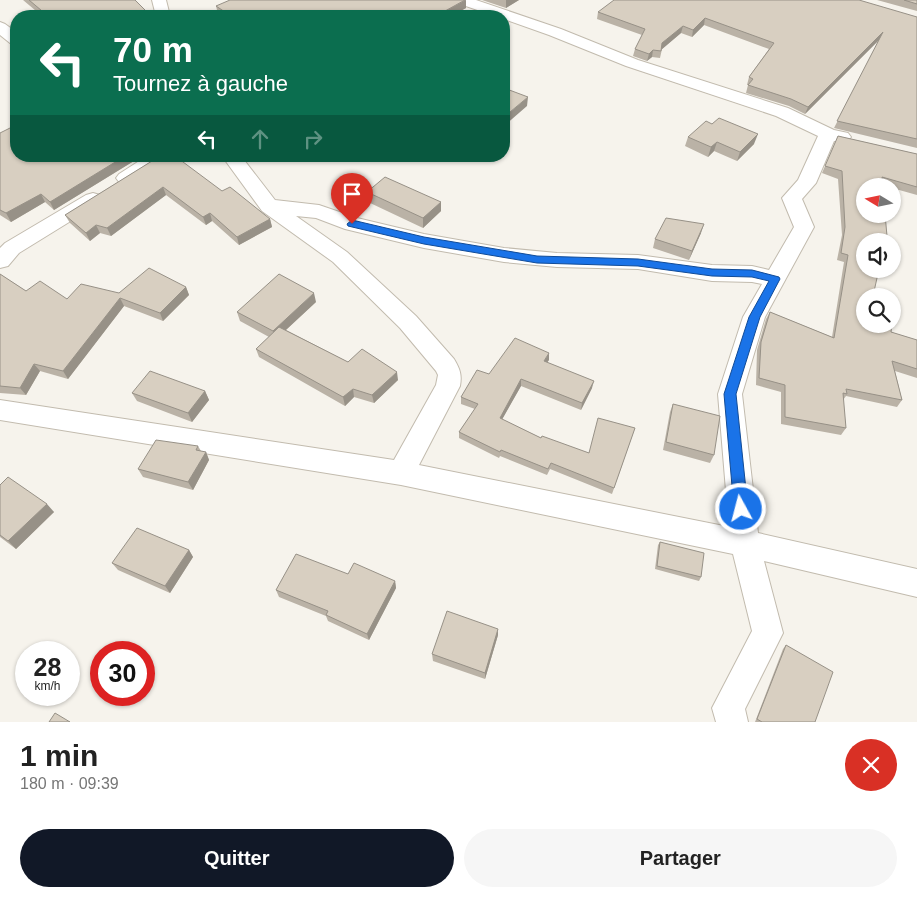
<!DOCTYPE html>
<html lang="fr">
<meta charset="utf-8">
<style>
body{margin:0;font-family:Helvetica,sans-serif;background:#f6f6f6;color:#222;height:100vh;display:flex;flex-direction:column;font-size:19px;white-space:nowrap}
*{box-sizing:border-box;margin:0}
p{font-size:16px;color:#767676}
.icon{flex:none;width:28px;height:28px;fill:none;stroke:currentColor;stroke-width:2;stroke-linecap:round;stroke-linejoin:round}
.map{position:relative;height:722px;overflow:hidden}
.panel{display:flex;flex-direction:column;background:#fff;flex:1}
.panel>*{flex:none}
.banner{position:absolute;left:10px;top:10px;width:500px;height:152px;border-radius:20px;box-shadow:0 1px 4px #0004;background:#0b6e4f;color:#fff;overflow:hidden}
.needle{width:32px;rotate:280deg}
.tools{position:absolute;left:856px;top:178px;display:grid;gap:10px}
.tools a{display:grid;place-items:center;width:45px;height:45px;border-radius:50%;background:#fff;box-shadow:0 1px 4px #0004;font-size:25px}
.speed{position:absolute;left:15px;top:641px;display:flex;gap:10px;font-size:25px;font-weight:700;text-align:center}
.speed>*{display:grid;place-content:center;width:65px;height:65px;border-radius:50%;background:#fff;box-shadow:0 1px 4px #0004;line-height:1}
.speed small{font-size:12px;font-weight:400}
.speed .limit{border:8px solid #d22;background:#fff;color:#111}
.pin{position:absolute;display:grid;place-items:center;width:42px;height:42px;color:#fff;margin:-51px -21px;border-radius:50% 50% 50% 0;rotate:-45deg;box-shadow:0 0 5px #0007}
.pin .icon{rotate:45deg}
.me{position:absolute;width:55px;margin:-28px;rotate:353deg;stroke-linejoin:round;filter:drop-shadow(0 0 4px #0008)}
.turn{display:flex;align-items:center;gap:18px;height:105px;padding:0 20px;font-size:22px}
.turn .icon{width:65px;height:65px;stroke-width:2.5}
.turn b{display:block;font-size:35px;line-height:42px}
.lanes{display:flex;align-items:center;height:48px;padding:0 20px;background:#0003;justify-content:center;gap:25px;direction:ltr}
.lanes .off{opacity:.35}
.round{display:grid;place-items:center;flex:none;width:52px;height:52px;border-radius:26px;background:#f6f6f6}
.head{display:flex;align-items:center;justify-content:space-between;height:85px;padding:0 20px}
h1{font-size:30px;font-weight:700;line-height:38px}
.primary-button{display:flex;gap:10px;margin-top:auto;padding:10px 20px}
.primary-button a{flex:1;height:58px;border-radius:30px;background:#111827;color:#fff;font-size:20px;font-weight:700;line-height:58px;text-align:center}
.primary-button a+a{background:#f6f6f6;color:#222}
.map>svg:first-child{display:block}
.lines{fill:none;stroke-linecap:round;stroke-linejoin:round}
.minor-casing{stroke:#c2bbae;stroke-width:2}
.minor{fill:#fff;fill-rule:evenodd}
.wall{fill:#bab2a6}
.shaded-wall{fill:#979187}
.building{fill:#d8cfc1;stroke:#979187}
.route{fill:#1a73e8;stroke:#114b97}
</style>
<div class="map">
<svg width="917" height="722" viewBox="0 0 917 722">
<rect width="100%" height="100%" fill="#f6f3ec"/>
<g class="lines">
<defs>
<path id="minor" d="M152 0H166L170 16H156Z
M455 0H476L561 29 638 60 788 108 834 130 848 133 851 137 848 141 842 142 834 141 816 183 802 199 814 227 765 317 742 394 758 533 917 569V597L764 561 783 633 745 709 748 722H716L712 708 752 631 733 554 401 485 0 420V400L394 460 436 385 438 375 436 371 400 328 333 262 262 211 222 156H241L275 200 319 205 357 218 424 234 504 248 557 253 638 255 712 265 752 266 769 270 794 227 782 198 798 180 818 136 776 116 626 66 549 35 504 19V16H495L457 3ZM296 216 316 218 345 229 424 248 504 262 557 267 638 269 712 281 752 282 762 284 743 317 718 394 729 527 419 465 460 386C462 375 460 369 454 359L416 316 347 252Z
M0 22 5 24 16 32V45L10 43 0 35Z
M147 156H169L167 160C153 169 136 187 119 182L116 178 119 174Z
M93 193 100 195 103 199 100 203 19 253 8 266 0 268V248L5 243 86 195Z"/>
</defs>
<!-- minor casing -->
<use href="#minor" class="minor-casing"/>
<!-- minor -->
<use href="#minor" class="minor"/>
</g>
<!-- wall -->
<path class="wall" d="M23 0H135L148 16H42Z
M466 0V8L451 16H221L218 14 216 6Z
M482 0H519L506 8Z
M877 0H917V11Z
M598 12 917 17V148L834 128 879 40 805 114 789 106 746 93 748 85H747L749 77 769 49 704 25 692 37 681 33 662 49 660 58 652 57 647 61 633 56 635 49 642 35 597 19Z
M0 133 16 156H142L54 210 45 202 11 222 0 215Z
M838 136 917 154V195L892 188V186L883 185 873 296 891 332 917 340V378L895 371 902 400 897 407 846 396 843 400 846 428 841 435 781 424V392L756 385 757 350 766 319 770 312 832 337 844 262 837 260 842 235 838 179 822 173Z
M688 137 754 144 737 161 714 151 708 157 685 146Z
M160 156 270 219 272 227 239 245 212 221 206 225 166 195 111 236 100 233 90 241 70 223 65 215Z
M367 192 441 202V211L423 228 368 202Z
M701 233 689 260 653 248 655 239Z
M0 274 26 291 67 299 119 293 186 287 189 295 163 321 124 306 68 379 40 371 26 395 0 393Z
M316 302 286 330 348 362 398 380 374 403 354 397 345 406 259 357 256 349 269 337 240 321 237 312Z
M549 360 547 362 592 388 581 410 521 386 502 419 541 438 589 453 635 428 612 494 550 469 547 475 500 456 499 458 459 438V432L475 409 461 404V397L489 374Z
M205 391 209 400 192 422 137 401 132 393Z
M673 404 714 455 710 463 663 450 670 412Z
M198 446 201 451 206 452 209 460 193 490 143 477 138 469Z
M0 485 54 512 16 549 0 537Z
M660 542 701 577 699 581 655 569 658 545Z
M189 550 193 557 170 593 118 570 112 563Z
M348 574 395 581 396 588 369 640 328 621 326 616 279 597 276 590Z
M498 635 485 679 433 661 432 654Z
M786 645 815 722H755L783 649Z"/>
<!-- shaded-wall -->
<path class="shaded-wall" d="M466 0V8L451 16H436Z
M506 0H519L506 8Z
M146 11 148 16H134Z
M705 18 704 25 692 37 693 30Z
M683 26 681 33 661 50 662 43Z
M883 32 880 39 805 114 808 107Z
M653 50 652 57 647 61 649 54Z
M528 97 527 106 504 126V117Z
M758 134 754 144 737 161 740 152Z
M717 142 714 151 708 157 711 147Z
M125 156H142L54 210 50 202Z
M163 187 166 195 111 236 107 228Z
M41 194 45 202 11 222 6 213Z
M441 202V211L423 228V218Z
M210 213 212 221 206 225 203 217Z
M270 219 272 227 239 245 237 237Z
M704 224 701 233 689 260 692 251Z
M96 225 100 233 90 241 86 233Z
M186 287 189 295 163 321 160 313Z
M314 293 316 302 275 340 273 331Z
M120 298 124 306 68 379 63 371Z
M549 353V360L543 368 544 361Z
M34 364 40 371 26 395 20 388Z
M397 372 398 380 374 403 372 395Z
M521 379V386L499 425 500 418Z
M594 381 592 388 581 410 582 403Z
M353 389 354 397 345 406 343 397Z
M205 391 209 400 192 422 188 413Z
M206 452 209 460 193 490 188 482Z
M47 504 54 512 16 549 8 541Z
M189 550 193 557 170 593 165 586Z
M395 581 396 588 369 640 367 634Z
M498 629V635L485 679V673Z"/>
<!-- building -->
<path class="building" d="M29 0H135L146 11 134 16H48Z
M230 0H465L436 16H231L216 6Z
M614 0H859L917 17V139L837 121 883 32 808 107 791 99 748 85 753 79 749 77 774 43 705 18 693 30 683 26 662 43 661 51 653 50 649 54 635 49 645 29 598 12Z
M904 0H917V4Z
M504 88 528 97 504 117Z
M719 118 758 134 740 152 717 142 711 147 688 137 706 121 712 124Z
M16 125V156H125L50 202 41 194 6 213 0 210V133Z
M838 136 917 154V187L882 177 883 186H865V214H885L887 236 886 241H865V269H879L873 296H865V324H892L891 332 917 340V369L892 361 902 400 846 389 847 394 843 393 846 428 785 417V385L759 378 761 342 770 312 834 338 848 255 841 253 845 227 842 171 825 166Z
M160 156H175L222 191 230 187 270 219 237 237 210 213 203 217 163 187 107 228 96 225 86 233 65 215Z
M385 177 441 202 423 218 367 192Z
M666 218 704 224 692 251 655 239Z
M149 268 186 287 160 313 120 298 63 371 34 364 20 388 0 386V274L26 291 40 281 67 299 81 284 119 293Z
M279 274 314 293 273 331 237 312Z
M892 301 894 302 892 318Z
M279 327 348 362 362 349 397 372 372 395 353 389 343 397 256 349Z
M515 338 549 353 544 361 594 381 582 403 521 379 500 418 541 438 542 436 589 453 598 418 635 428 614 488 551 463 548 469 501 450 500 452 459 432 478 404 461 397 477 370 489 374Z
M150 371 205 391 188 413 132 393Z
M673 404 720 416 714 455 666 442Z
M156 440 198 446 196 450 206 452 188 482 138 469Z
M8 477 47 504 8 541 0 535V485Z
M137 528 189 550 165 586 112 563Z
M660 542 704 553 701 577 657 566Z
M296 554 348 574 354 563 395 581 367 634 326 615 328 611 276 590Z
M447 611 498 629 485 673 432 654Z
M786 645 833 672 815 722H762L757 719Z
M55 713 70 722H49Z"/>
<!-- route -->
<path class="route" d="M352 220 424 237 537 256 638 259 712 269 752 270 779 277 780 279 760 317 736 394 748 509 746 513 741 515 736 513 734 509 724 394 749 317 769 281 752 277 712 276 638 266 537 263 424 244 348 226 347 224Z"/>
</svg>
<div class="tools">
<a><svg class="needle" viewBox="-14 -14 28 28"><path d="M0-13l5 13h-10z" fill="#e53935"/><path d="M0 13l5-13h-10z" fill="#767676"/></svg></a>
<a><svg class="icon" aria-label="sound" viewBox="0 0 24 24"><path d="M4 9h4l5-4v14l-5-4H4zM17 9q2 3 0 6"/></svg></a>
<a><svg class="icon" aria-label="search" viewBox="0 0 24 24"><circle cx="10" cy="10" r="6"/><path d="M15 15l6 6"/></svg></a>
</div>
<div class="speed"><div>28<small>km/h</small></div><div class="limit">30</div></div>
<div class="pin" style="left:352px;top:224px;background:#d93025"><svg class="icon" aria-label="arrive" viewBox="0 0 24 24"><path d="M6 21V4h12l-3 4 3 4H6"/></svg></div>
<svg class="me" style="left:741px;top:509px" viewBox="-20 -20 40 40"><circle r="17" fill="#1a73e8" stroke="#fff" stroke-width="3"/><path d="M0-11L8 9 0 5-8 9z" fill="#fff"/></svg>
<div class="banner">
<div class="turn"><svg class="icon" aria-label="left" viewBox="0 0 24 24"><path d="M17 20v-9H6M10 6l-5 5 5 5"/></svg><div><b>70 m</b>Tournez à gauche</div></div>
<div class="lanes"><svg class="icon" aria-label="left" viewBox="0 0 24 24"><path d="M17 20v-9H6M10 6l-5 5 5 5"/></svg><svg class="icon off" aria-label="ahead" viewBox="0 0 24 24"><path d="M12 20V5M6 11l6-6 6 6"/></svg><svg class="icon off" aria-label="right" viewBox="0 0 24 24"><path d="M7 20v-9h11M14 6l5 5-5 5"/></svg></div>
</div>
</div>
<section class="panel">
<div class="head"><div><h1>1 min</h1><p>180 m · 09:39</p></div><a class="round" style="background:#d93025;color:#fff"><svg class="icon" aria-label="close" viewBox="0 0 24 24"><path d="M6 6l12 12M18 6L6 18"/></svg></a></div>
<div class="primary-button"><a>Quitter</a><a>Partager</a></div>
</section>
